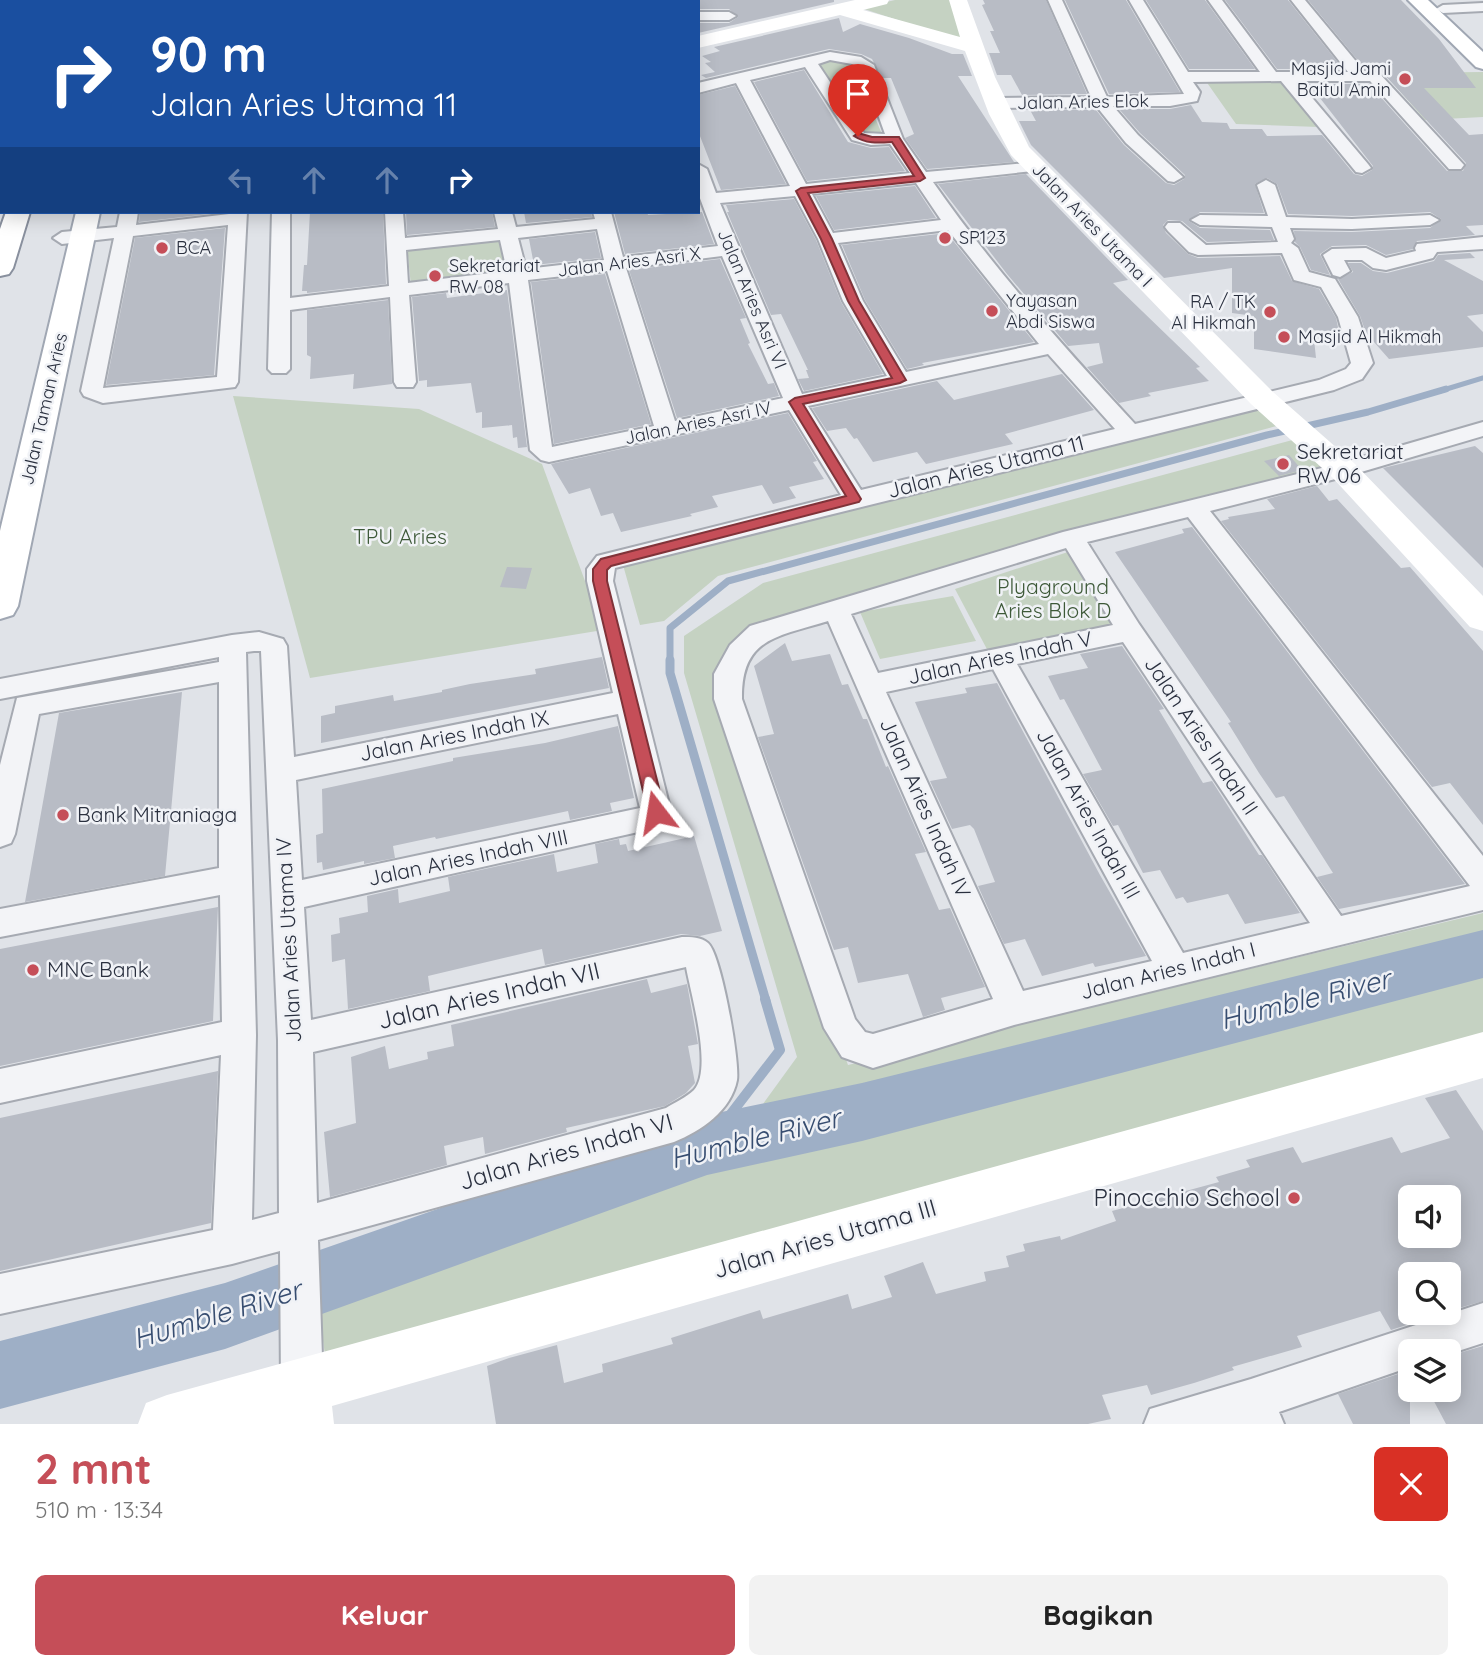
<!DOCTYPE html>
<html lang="id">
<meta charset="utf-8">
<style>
body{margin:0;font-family:Quicksand,sans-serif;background:#f2f2f2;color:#222;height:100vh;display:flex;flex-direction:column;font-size:26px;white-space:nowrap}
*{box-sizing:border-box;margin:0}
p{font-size:23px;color:#767676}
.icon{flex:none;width:38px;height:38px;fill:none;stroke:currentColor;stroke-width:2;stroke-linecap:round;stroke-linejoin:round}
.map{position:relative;height:1424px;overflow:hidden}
.panel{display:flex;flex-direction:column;background:#fff;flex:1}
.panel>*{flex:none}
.hud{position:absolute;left:0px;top:0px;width:700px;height:214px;box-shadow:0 4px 18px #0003;background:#1a4fa0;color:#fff;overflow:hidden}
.tools{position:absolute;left:1398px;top:1185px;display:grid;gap:14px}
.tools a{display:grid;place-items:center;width:63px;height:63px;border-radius:10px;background:#fff;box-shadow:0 4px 18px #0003;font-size:35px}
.pin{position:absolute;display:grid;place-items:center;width:60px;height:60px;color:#fff;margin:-72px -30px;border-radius:50% 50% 50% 0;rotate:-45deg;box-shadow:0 0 7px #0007}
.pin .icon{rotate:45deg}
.me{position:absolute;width:77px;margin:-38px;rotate:346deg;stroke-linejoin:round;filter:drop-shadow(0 0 5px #0008)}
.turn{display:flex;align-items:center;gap:24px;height:147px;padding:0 35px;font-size:32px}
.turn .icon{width:91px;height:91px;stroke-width:2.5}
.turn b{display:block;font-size:49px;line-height:60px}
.lanes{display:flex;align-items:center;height:66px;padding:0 35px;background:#0003;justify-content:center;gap:35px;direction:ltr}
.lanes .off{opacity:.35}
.round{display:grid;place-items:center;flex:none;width:74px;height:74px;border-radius:10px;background:#f2f2f2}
.head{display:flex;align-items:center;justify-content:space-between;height:119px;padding:0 35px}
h1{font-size:42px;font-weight:700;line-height:52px;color:#c54e58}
.action{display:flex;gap:14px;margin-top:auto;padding:14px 35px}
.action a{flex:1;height:80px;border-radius:10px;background:#c54e58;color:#fff;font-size:28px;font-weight:700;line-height:80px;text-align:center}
.action a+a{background:#f2f2f2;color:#222}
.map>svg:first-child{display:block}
.green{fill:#c5d2c2}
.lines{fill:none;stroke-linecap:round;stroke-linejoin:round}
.stream-far3{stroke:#9eafc6;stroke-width:5}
.stream-far2{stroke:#9eafc6;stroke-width:7}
.stream-far1{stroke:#9eafc6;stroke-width:9}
.stream{stroke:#9eafc6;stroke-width:10}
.river{fill:#9eafc6;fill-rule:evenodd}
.building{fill:#b8bcc5;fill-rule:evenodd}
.street-casing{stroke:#a6aab2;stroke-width:4}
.primary-casing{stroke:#a0a7b3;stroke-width:4}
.highway-casing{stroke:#89909e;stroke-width:4}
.street{fill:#f3f4f7;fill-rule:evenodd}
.secondary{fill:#fff;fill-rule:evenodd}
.primary{fill:#fff;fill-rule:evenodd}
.highway{fill:#fff;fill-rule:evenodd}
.route{fill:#c54e58;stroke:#803339;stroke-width:2}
.poi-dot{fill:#c54e58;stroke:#f0f2f6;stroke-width:2.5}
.labels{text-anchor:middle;stroke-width:5;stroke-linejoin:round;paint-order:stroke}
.far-poi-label{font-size:18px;fill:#2a303f;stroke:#f0f2f6;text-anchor:start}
.far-street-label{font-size:18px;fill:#2a303f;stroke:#f0f2f6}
.poi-label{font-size:21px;fill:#2a303f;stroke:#f0f2f6;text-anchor:start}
.street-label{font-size:21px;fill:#2a303f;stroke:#f0f2f6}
.park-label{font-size:21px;fill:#3d5938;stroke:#f0f2f6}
.near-street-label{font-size:24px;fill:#2a303f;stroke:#f0f2f6}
.near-poi-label{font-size:24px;fill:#2a303f;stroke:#f0f2f6;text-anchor:end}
.near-water-label{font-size:28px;font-style:italic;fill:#374d70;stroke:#f0f2f6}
</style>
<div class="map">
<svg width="1483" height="1424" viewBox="0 0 1483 1424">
<rect width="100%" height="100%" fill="#e0e3e8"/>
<!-- green -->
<path class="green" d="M895 0H952L964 42 861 8Z
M837 55 850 60 882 134 864 136 813 62Z
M1483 72V117L1425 120 1384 73Z
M1282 76 1319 127 1236 124 1203 77Z
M504 235 508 272 411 286 407 246Z
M233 396 419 409 542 464 603 630 310 678Z
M1253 407 1280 425 718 576 664 621 640 625 623 565Z
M1300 438 1330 464 769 620 731 658 725 709 848 1065 1483 913V940L749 1123 797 1057 684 673V636L763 583Z
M1071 551 1118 625 989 653 955 589Z
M953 596 976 641 880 659 860 612Z
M1483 963V1033L326 1362 317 1298 719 1155Z"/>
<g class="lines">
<!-- stream-far3 -->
<path class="stream-far3" d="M1440 391 1483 378"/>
<!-- stream-far2 -->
<path class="stream-far2" d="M670 662V628L728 581 1267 435 1368 412 1446 389"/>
<!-- stream-far1 -->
<path class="stream-far1" d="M670 660V673L766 1001"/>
<!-- stream -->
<path class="stream" d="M707 1145 780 1050 765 999"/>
<!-- river -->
<path class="river" d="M1483 930V978L862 1141 707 1175 225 1349 0 1409V1341L225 1283 707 1115 862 1083Z"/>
</g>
<!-- building -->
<path class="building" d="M698 0H834V2L698 33V23H729L738 17 729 9H698Z
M983 0H1046L1087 94 1022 95 1011 75H997L989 53H1000L990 31H994L982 5 985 4Z
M1065 0H1126L1180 92 1109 94Z
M1146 0H1205L1255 69H1189Z
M1225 0H1288L1343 69H1277Z
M1308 0H1401L1439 39 1476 88H1424L1469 135 1483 134V225L1466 226 1475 235 1417 241 1413 249 1386 255 1366 245 1332 246 1320 254 1330 275 1311 270 1300 247 1295 242 1294 231 1352 232 1430 228 1441 219 1430 212 1352 216 1288 214 1277 184 1267 178 1255 184 1264 213 1200 212 1189 221 1200 228 1270 230 1274 240 1207 242 1182 221 1168 220 1163 225 1166 233 1188 254 1198 258 1280 256 1292 281 1319 289 1336 318 1339 332 1313 330 1316 358 1254 349V316L1232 313V268L1164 278 1031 145 1019 121H1036L1030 110H1096L1124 145 1166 183 1174 185 1184 179 1185 175 1140 133 1119 109H1170L1191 105 1202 122 1227 123 1230 129H1262L1267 136 1322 135 1354 174 1362 176 1372 170 1373 166 1309 84H1369L1447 171H1463L1466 163 1381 71 1365 69Z
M839 18 843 32 860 24 909 38 952 54H963L972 76H958L1014 162 927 169 905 138 914 134 891 78H882L872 59 861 54 829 49 706 78 701 75 715 72 705 63 711 62 702 56 720 51 714 47Z
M804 70 848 142 871 148 889 147 905 171 807 181 754 82Z
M735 86 786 184 721 190 698 131V95Z
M1026 174 1128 280 1113 283 1200 367 1196 368 1209 381 1148 393 1151 396 1119 403 1087 367 1103 363 1099 343 1068 346 1007 274 938 184Z
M915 186 936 218 834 230 816 196Z
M794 199 816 240 841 302 883 374 804 391 798 379 809 378 806 370H808L781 314 771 315 727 212H729L726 205Z
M140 212H226L139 222Z
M310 212H383L386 284 307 293V291H302L304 265H307Z
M406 212H492L495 227 407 235Z
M524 212H591L592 217 526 223Z
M614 212H647L648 215 702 212 714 244 625 254Z
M225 228 214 375 106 385 135 238Z
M595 232 601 258 534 265 529 239Z
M947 233 1034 342 922 363 924 365 907 369 865 300 842 245Z
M1470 253 1475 258 1444 260 1483 281V314L1467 316 1483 332V347L1389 359 1366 333 1360 316 1338 279 1353 272 1348 263H1361L1373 271 1387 273 1434 261 1438 255Z
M720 259 746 318 740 319 750 343 748 344 768 384 774 383 779 396 677 418 629 270Z
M605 274 651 424 554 444 531 282Z
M507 290 527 447 518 448 517 437 513 438 512 425 482 428V412L476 413 471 383 427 387V380L419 381 412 297 446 293 447 298Z
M388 300 392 384 353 389 354 374 310 379 311 357 307 355V310Z
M1062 374 1094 410 1005 434 1013 444 926 464 917 452 873 462 857 438 854 439 846 428 827 431 812 408 937 381 954 400Z
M788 413 817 461 813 462 824 479 789 487 796 498 773 504 762 485 712 496 718 507 690 514 692 516 621 532 613 513 601 516 590 488 569 494 551 464Z
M1475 446 1483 453V568L1383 468Z
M1289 455 1302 470 1279 476 1264 461Z
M1317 486 1329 501 1337 499 1401 568 1410 567 1483 651V825L1450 783 1432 787 1221 521 1229 519 1228 517 1275 509 1267 499Z
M1192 527 1465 884 1339 909 1317 877 1333 873 1284 796 1276 798 1259 773 1228 723 1231 722 1115 552 1184 533 1182 529Z
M507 567 532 568 526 589 500 587Z
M785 643 792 661 830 654 842 685 848 684 863 719H867L886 767 888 766 926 852 915 854 939 910 950 908 985 987 941 998 945 1010 923 1017 908 974 858 983 848 947 834 950 758 737 774 734 754 666Z
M1122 646 1164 709 1159 710 1203 783 1212 781 1259 855H1262L1300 913 1245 924 1228 894 1187 903 1183 897 1176 899 1160 870 1143 873 1118 825 1113 826 1083 774 1102 770 1064 699 1060 700 1048 676 1088 668 1080 654Z
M602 657 609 688 321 743V716L335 713V706L393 695 394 701 442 692V690L470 684 536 674 535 669Z
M997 683 1100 875 1146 956 1095 967 1093 963 1042 976 1025 939 1004 944 978 886 995 882 974 829 970 825 952 829 930 781 947 778 915 702 967 693 965 688Z
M182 692 165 876 25 902 59 713Z
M618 726 634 798 610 803 612 811 570 820 568 811 436 839 435 837 393 846 395 858 364 864V861L323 870 322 862 317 863 316 835 323 833 322 789 453 761V758L545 743Z
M694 836 722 931 700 936 681 934 545 965 542 949 428 976 430 991 348 1009 345 959 332 962 331 935 340 933 339 918 368 912 367 896 398 889 399 903 450 891 448 877 554 854 557 872 598 863 595 844 619 839 620 845 626 844 628 851Z
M218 907 213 1021 0 1066V949Z
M647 979 651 993 687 984 698 1044 688 1046 695 1083 686 1093 665 1106 566 1128 567 1132 485 1154 483 1137 444 1146 447 1165 330 1197 324 1132 356 1123 351 1057 385 1046 389 1069 428 1059 427 1052 454 1046 451 1025Z
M218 1071 211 1223 0 1271V1118Z
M1456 1090 1483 1131V1301L1449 1311V1274H1410V1312H1446L1391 1330 1380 1311 1297 1336 1302 1347 1232 1367 1234 1370 1194 1383 1151 1395 1147 1385 1102 1395 1111 1419 1088 1424H496L487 1366 509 1358 557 1345 564 1383 603 1372 602 1364 673 1344 671 1338 760 1310 763 1319 848 1294 852 1309 892 1297 884 1276 923 1262 936 1294 986 1281 984 1272 1009 1267 1006 1256 1025 1251 1023 1244 1060 1236 1061 1240 1116 1221 1112 1211 1219 1182 1216 1177 1250 1167 1246 1160 1293 1147 1302 1163 1392 1137 1401 1153 1450 1138 1425 1098ZM1410 1197H1449V1236H1410Z
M1483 1346V1424H1446L1428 1390H1449V1356Z
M1410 1370V1424H1353L1338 1394Z"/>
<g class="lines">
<defs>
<path id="street" d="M280 0H294V2H280Z
M426 0H461L425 2Z
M552 0H566V2H552Z
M1048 0H1062L1107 97 1184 94 1129 0H1143L1188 72H1260L1208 0H1222L1276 72H1348L1291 0H1305L1364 71 1379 73 1464 165 1461 169H1449L1370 81H1298L1368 164 1371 168 1362 173 1356 172 1281 81 1193 82 1200 92 1197 101 1170 106H1113L1138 135 1183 177 1174 182 1168 181 1126 143 1097 107 996 108 988 103 996 98 1091 97Z
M1483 3V11L1443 13 1436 9 1443 5Z
M698 12H729L736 16 729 20H698Z
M830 52 861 57 874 65 903 139 926 172 1039 162 1042 166 1033 171 933 182C993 268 1064 347 1135 424L1319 380 1346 369 1351 363 1338 317 1321 287 1294 280 1282 253 1198 255 1189 252 1168 231 1165 227 1168 223H1180L1206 245 1278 242 1272 227 1200 225 1191 220 1200 215 1268 216 1257 185 1266 180 1275 185 1286 217 1352 219 1430 215 1439 220 1430 225 1352 229 1290 228 1294 239 1291 243 1298 248 1309 272 1335 279 1358 317 1373 363 1362 379 1334 390 615 568 613 581 671 812 665 826 304 907 311 1020 682 937C691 937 701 937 708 943 721 954 740 1061 737 1080 731 1111 701 1131 674 1142L318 1240 323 1386 317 1401 302 1407 287 1401 281 1386 280 1251 232 1264 0 1314V1274L213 1230 221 1055 0 1103V1069L222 1022 220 895 0 937V909L219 868V682L39 714 15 834 11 843 0 847V765L17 698 219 662V657L0 699V679L232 635 259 632 283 639 287 646 294 757 613 693 587 581V569L597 556 841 495 789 410 549 462 541 460 530 450 509 283 409 295 416 382 413 387H397L394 382 390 297 290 310V369L286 373H272L268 369 272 212H290V298L389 286 385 212H403L405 238 498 229 494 212H512L516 227 595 219 593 212H611L623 257 718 246 698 193V164L707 169 716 193 790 186 736 83 698 93V83ZM830 60 852 64 862 70 885 134 864 133 818 64ZM805 67 852 140 871 145 890 144 910 173 806 184 750 80ZM916 183 941 220 833 233 812 194ZM795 196 818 239 843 301 887 376 802 394 720 203ZM597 229 604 260 526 269 518 238ZM948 230 1039 344 906 372 863 301 838 243ZM500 240 507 271 408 283 406 250ZM722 256 783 398 675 421 626 268ZM607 271 654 426 552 447 528 280ZM1048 354 1115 429 861 490 808 406ZM254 651H261L278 1040 279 1213 252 1220 256 1035 246 652ZM618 714 640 808 302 880 296 780ZM686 967C691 995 713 1069 694 1090 687 1097 674 1103 666 1108L317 1203 313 1052Z
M120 212H138L136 225 229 214V212H247L238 382 235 387 103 403 84 396 81 391 114 238 62 244 53 238 62 232 117 227ZM228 225 217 377 103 388 133 236Z
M1483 237V249L1437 252 1433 258 1386 270 1373 268 1362 260H1344L1350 271 1340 277 1333 275 1323 255 1332 249 1366 248 1386 258 1416 251 1415 248 1417 244Z
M1483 422V436L1351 475 1210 511 1483 856V910L1014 1025 873 1068 842 1057 824 1028 714 699V674L730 645 750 626 1063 532 1338 464ZM1188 517 1470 886 1341 916 1139 624 1087 542ZM1066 548 1113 625 878 673 851 614ZM828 621 993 999 873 1034 865 1032 855 1019 742 699C741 637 778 637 828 621ZM1123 642 1310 923 1183 953 1017 664ZM993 669 1152 961 1023 991 886 692Z
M1483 1303V1343L1449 1354V1351H1410V1367L1279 1412 1284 1424H1144L1150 1409 1251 1379Z"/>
<path id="primary" d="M113 0H131L132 2H112Z
M1408 0H1428L1483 52V69L1476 67Z
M2 15V30L0 31V16Z
M76 212H100L18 606 13 615 0 619V531Z"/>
<path id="highway" d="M48 0H66L67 2H47Z
M78 0H96L77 2Z
M2 143V162H0V144Z
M6 212H30L13 268 9 274 0 276V229Z"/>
</defs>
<!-- street casing -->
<use href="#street" class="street-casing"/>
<!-- primary casing -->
<use href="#primary" class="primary-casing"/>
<!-- highway casing -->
<use href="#highway" class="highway-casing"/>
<!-- street -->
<use href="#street" class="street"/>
<!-- secondary -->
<path class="secondary" d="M855 0H889L887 4 863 10 960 37 949 0H967L995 77 1029 147 1273 392 1354 463 1483 596V631L1470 627 1332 477 1251 404 1011 155 989 114 965 51 840 15 698 48V36Z
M1483 1032V1078L332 1406 334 1424H138L146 1403 167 1395Z"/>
<!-- primary -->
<use href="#primary" class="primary"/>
<!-- highway -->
<use href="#highway" class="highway"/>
</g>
<!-- route -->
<path class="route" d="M858 133 872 137H899L925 178 920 181 808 193 832 239 859 301 906 380 900 383 803 404 861 499 859 502 611 566 607 570V581L665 812 662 817H650L648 812 593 581V569L601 559 846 496 789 402 795 398 892 378 848 301 821 239 796 191 801 188 914 176 892 142C878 143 866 144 854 136Z"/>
<!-- markers -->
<g class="poi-dot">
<circle cx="1405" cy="79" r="7"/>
<circle cx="945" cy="238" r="7"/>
<circle cx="162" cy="248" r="7"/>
<circle cx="435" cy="276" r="7"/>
<circle cx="992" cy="311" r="7"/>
<circle cx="1270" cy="312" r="7"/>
<circle cx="1284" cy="337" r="7"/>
<circle cx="1283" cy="464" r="7"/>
<circle cx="63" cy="815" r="7"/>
<circle cx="33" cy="970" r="7"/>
<circle cx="1294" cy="1198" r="7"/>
</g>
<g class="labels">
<!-- far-poi labels -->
<g class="far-poi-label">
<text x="1391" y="75" text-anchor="end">Masjid Jami<tspan x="1391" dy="21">Baitul Amin</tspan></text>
<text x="959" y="244">SP123</text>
<text x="176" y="254">BCA</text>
<text x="449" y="272">Sekretariat<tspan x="449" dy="21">RW 08</tspan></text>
<text x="1006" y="307">Yayasan<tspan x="1006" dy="21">Abdi Siswa</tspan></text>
<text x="1256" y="308" text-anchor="end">RA / TK<tspan x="1256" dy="21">Al Hikmah</tspan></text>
<text x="1298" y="343">Masjid Al Hikmah</text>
</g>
<!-- far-street labels -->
<g class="far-street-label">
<text transform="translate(1083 102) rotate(-1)" y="6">Jalan Aries Elok</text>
<text transform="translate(1092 225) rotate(46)" y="6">Jalan Aries Utama I</text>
<text transform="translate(629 262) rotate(-7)" y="6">Jalan Aries Asri X</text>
<text transform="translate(752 299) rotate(67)" y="6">Jalan Aries Asri VI</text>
<text transform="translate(44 409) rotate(-77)" y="6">Jalan Taman Aries</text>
<text transform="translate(698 423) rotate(-12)" y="6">Jalan Aries Asri IV</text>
</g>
<!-- poi labels -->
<g class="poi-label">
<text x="1297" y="459">Sekretariat<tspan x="1297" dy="24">RW 06</tspan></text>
<text x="77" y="822">Bank Mitraniaga</text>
<text x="47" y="977">MNC Bank</text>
</g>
<!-- street labels -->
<g class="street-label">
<text transform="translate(986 467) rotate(-14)" y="7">Jalan Aries Utama 11</text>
<text transform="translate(1000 658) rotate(-12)" y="7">Jalan Aries Indah V</text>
<text transform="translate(454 736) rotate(-11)" y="7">Jalan Aries Indah IX</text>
<text transform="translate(1201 736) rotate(56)" y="7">Jalan Aries Indah II</text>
<text transform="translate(925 808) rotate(66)" y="7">Jalan Aries Indah IV</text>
<text transform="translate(1088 814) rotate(61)" y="7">Jalan Aries Indah III</text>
<text transform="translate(468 858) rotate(-12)" y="7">Jalan Aries Indah VIII</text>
<text transform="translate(289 940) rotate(-93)" y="7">Jalan Aries Utama IV</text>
<text transform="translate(1168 971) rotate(-14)" y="7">Jalan Aries Indah I</text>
</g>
<!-- park labels -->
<g class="park-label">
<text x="400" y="544">TPU Aries</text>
<text x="1053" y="594">Plyaground<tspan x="1053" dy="24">Aries Blok D</tspan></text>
</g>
<!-- near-street labels -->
<g class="near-street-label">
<text transform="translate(489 996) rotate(-13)" y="8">Jalan Aries Indah VII</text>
<text transform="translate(566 1152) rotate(-16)" y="8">Jalan Aries Indah VI</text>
<text transform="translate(825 1239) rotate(-16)" y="8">Jalan Aries Utama III</text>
</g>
<!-- near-poi labels -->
<g class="near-poi-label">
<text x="1280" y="1206">Pinocchio School</text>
</g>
<!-- near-water labels -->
<g class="near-water-label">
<text transform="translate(1305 999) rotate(-14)" y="10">Humble River</text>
<text transform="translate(755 1138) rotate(-14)" y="10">Humble River</text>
<text transform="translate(217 1314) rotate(-17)" y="10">Humble River</text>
</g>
</g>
</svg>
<div class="tools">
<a><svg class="icon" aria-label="sound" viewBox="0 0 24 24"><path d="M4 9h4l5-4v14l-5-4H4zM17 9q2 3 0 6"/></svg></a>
<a><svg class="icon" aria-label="search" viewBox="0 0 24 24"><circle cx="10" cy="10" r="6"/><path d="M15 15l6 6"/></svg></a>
<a><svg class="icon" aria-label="layers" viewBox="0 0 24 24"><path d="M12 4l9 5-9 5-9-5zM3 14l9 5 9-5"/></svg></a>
</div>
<div class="pin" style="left:858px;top:136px;background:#d93025"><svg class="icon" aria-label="arrive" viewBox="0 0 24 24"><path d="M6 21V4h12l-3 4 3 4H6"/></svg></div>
<svg class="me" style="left:656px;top:812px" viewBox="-20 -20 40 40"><path d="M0-17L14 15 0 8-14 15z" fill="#c54e58" stroke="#fff" stroke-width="4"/></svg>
<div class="hud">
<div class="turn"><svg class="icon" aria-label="right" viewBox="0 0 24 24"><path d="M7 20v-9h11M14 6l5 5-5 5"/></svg><div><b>90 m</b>Jalan Aries Utama 11</div></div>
<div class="lanes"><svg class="icon off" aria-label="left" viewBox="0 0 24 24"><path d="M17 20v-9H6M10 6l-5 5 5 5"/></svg><svg class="icon off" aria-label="ahead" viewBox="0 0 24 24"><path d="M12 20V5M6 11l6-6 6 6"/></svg><svg class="icon off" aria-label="ahead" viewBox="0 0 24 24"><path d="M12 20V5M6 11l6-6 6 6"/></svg><svg class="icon" aria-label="right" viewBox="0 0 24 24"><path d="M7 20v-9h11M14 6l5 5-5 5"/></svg></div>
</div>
</div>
<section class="panel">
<div class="head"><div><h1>2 mnt</h1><p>510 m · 13:34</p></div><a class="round" style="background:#d93025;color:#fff"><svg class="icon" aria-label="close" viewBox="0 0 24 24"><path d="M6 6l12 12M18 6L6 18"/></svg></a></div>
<div class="action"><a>Keluar</a><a>Bagikan</a></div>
</section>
